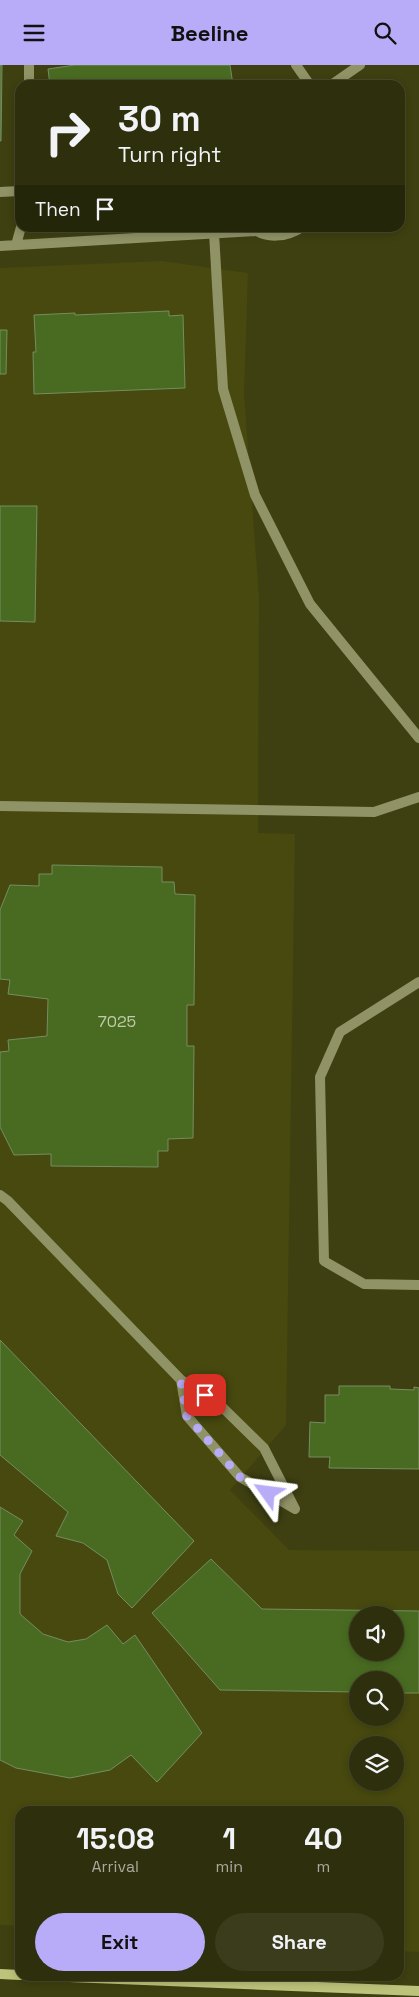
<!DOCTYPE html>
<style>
body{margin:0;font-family:"Space Grotesk",sans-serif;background:#3a3c1b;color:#f1f3f6;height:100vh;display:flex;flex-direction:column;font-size:19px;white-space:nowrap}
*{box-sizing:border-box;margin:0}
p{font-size:16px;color:#a7a99d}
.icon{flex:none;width:28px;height:28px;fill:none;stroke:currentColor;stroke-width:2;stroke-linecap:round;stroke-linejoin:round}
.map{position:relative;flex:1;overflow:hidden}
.panel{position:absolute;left:15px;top:1741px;width:389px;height:175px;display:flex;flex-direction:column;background:#2e300d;border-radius:15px;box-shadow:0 2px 8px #0003,0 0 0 1px #494b2e}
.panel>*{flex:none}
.banner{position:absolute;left:15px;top:15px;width:390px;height:152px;border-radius:15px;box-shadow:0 2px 8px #0003,0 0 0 1px #494b2e;background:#2e300d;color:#f1f3f6;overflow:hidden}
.fabs{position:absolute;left:349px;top:1541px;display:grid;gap:10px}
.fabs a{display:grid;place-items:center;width:55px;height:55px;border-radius:50%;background:#2e300d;box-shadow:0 2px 8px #0003,0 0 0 1px #494b2e;font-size:25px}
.pin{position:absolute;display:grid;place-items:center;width:42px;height:42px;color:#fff;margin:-21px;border-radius:10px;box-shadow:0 2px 8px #0006}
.me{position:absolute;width:55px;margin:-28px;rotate:301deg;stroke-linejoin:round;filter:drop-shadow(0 0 4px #0008)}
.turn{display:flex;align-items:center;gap:18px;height:105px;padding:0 20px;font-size:22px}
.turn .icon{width:65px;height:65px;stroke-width:2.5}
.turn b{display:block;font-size:35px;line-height:42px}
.then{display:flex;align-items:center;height:48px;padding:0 20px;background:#0003;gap:10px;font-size:19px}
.eta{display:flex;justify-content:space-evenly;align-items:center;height:85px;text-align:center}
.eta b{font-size:30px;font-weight:700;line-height:35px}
.button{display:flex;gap:10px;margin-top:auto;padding:10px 20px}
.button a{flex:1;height:58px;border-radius:30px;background:#b8abf7;color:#111;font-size:20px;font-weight:700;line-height:58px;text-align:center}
.button a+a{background:#3a3c1b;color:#f1f3f6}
header{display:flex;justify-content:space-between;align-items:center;height:65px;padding:0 20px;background:#b8abf7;color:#111;font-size:22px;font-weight:700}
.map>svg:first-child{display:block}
.built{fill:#47490f;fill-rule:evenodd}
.building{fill:#486b21;stroke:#768d62;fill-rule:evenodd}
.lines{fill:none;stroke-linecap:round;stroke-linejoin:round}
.service{stroke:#909366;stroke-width:10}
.secondary{stroke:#bec37b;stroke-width:10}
.route{stroke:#b8abf7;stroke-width:9;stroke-dasharray:0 16.2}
.labels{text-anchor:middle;stroke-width:5;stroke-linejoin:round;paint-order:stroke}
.number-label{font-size:16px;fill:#c1cca6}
</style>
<header><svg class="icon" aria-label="menu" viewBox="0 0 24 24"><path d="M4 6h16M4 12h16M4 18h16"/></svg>Beeline<svg class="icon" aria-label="search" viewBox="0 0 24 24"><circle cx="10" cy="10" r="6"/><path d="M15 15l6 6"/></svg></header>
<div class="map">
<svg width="419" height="1932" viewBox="0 0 419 1932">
<rect width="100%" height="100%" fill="#3e4011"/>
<!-- built -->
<path class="built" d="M162 196 248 208 244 329 259 532 258 768 295 769 286 1360 230 1425 289 1485 419 1486V1887L399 1886V1746H20V1861L0 1860V203ZM358 1550H395V1588H358ZM358 1615H395V1652H358ZM358 1680H395V1718H358Z"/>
<!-- building -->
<path class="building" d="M0 0H2L1 76H0Z
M75 0H230L233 20H50L48 4Z
M169 246V251L183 250 185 323 34 329 33 287H36L34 250 75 248V250Z
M0 265H7L6 309H0Z
M0 441H37L35 557 0 556Z
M52 800 162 802V817H174L175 829 195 830 194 940H187V981H194L193 1073 168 1074V1086H158V1102L51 1101V1089L14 1090 0 1062V987L9 986 8 975 47 971 48 934 8 929 10 915 0 914V845L10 820 39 821V809H52Z
M0 1275 194 1476 132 1543 118 1529 107 1495 83 1478 56 1471 68 1447 0 1390Z
M339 1321H390V1324L414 1325V1322L419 1323V1404L329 1403 330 1392H309L310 1357 325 1358V1330H339Z
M0 1442 23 1456 14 1470 32 1486 20 1509V1549L43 1569 68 1577 86 1574 107 1560 123 1579 135 1570 202 1668 157 1717 131 1690 110 1705 70 1713 16 1703 0 1695Z
M211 1494 262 1544 419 1546V1628H395V1615H358V1627L220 1625 152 1548ZM358 1550H395V1588H358Z"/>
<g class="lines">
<!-- service -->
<path class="service" d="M29 0V20
M296 0 310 20
M331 20 360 0
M0 127 20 126
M251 162C266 175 287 172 302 162
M214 168 223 324 255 430 310 539 419 673
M16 180 21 162
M0 181 255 166
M0 741 374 747 419 732
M419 917 340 967 320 1012 324 1196 364 1219 419 1220
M0 1130 8 1136 181 1315 217 1337 264 1383 295 1444
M181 1315 187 1351 240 1412 295 1444"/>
<!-- secondary -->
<path class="secondary" d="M0 1909 20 1910
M44 1911 419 1926"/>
</g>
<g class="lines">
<!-- route -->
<path class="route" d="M205 1330 181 1315 187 1351 240 1412 268 1428"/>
</g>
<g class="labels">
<!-- number labels -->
<g class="number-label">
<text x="117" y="962">7025</text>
</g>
</g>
</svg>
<div class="fabs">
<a><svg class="icon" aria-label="sound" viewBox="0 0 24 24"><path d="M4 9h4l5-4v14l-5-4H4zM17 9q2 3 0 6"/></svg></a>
<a><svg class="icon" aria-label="search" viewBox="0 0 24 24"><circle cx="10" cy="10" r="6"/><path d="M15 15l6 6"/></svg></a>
<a><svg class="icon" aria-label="layers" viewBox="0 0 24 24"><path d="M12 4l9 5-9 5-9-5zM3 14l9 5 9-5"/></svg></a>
</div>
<div class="pin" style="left:205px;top:1330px;background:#d93025"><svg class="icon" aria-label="arrive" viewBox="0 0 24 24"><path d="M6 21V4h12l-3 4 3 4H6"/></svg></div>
<svg class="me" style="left:268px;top:1428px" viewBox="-20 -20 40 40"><path d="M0-17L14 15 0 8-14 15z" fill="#b8abf7" stroke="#fff" stroke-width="4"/></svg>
<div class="banner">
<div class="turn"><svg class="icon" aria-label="right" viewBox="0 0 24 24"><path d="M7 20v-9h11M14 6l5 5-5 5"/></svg><div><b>30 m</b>Turn right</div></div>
<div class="then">Then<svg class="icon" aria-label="arrive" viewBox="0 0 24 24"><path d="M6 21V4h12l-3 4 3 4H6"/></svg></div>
</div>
<section class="panel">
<div class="eta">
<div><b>15:08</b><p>Arrival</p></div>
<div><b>1</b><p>min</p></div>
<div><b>40</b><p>m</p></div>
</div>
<div class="button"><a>Exit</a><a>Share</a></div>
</section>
</div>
